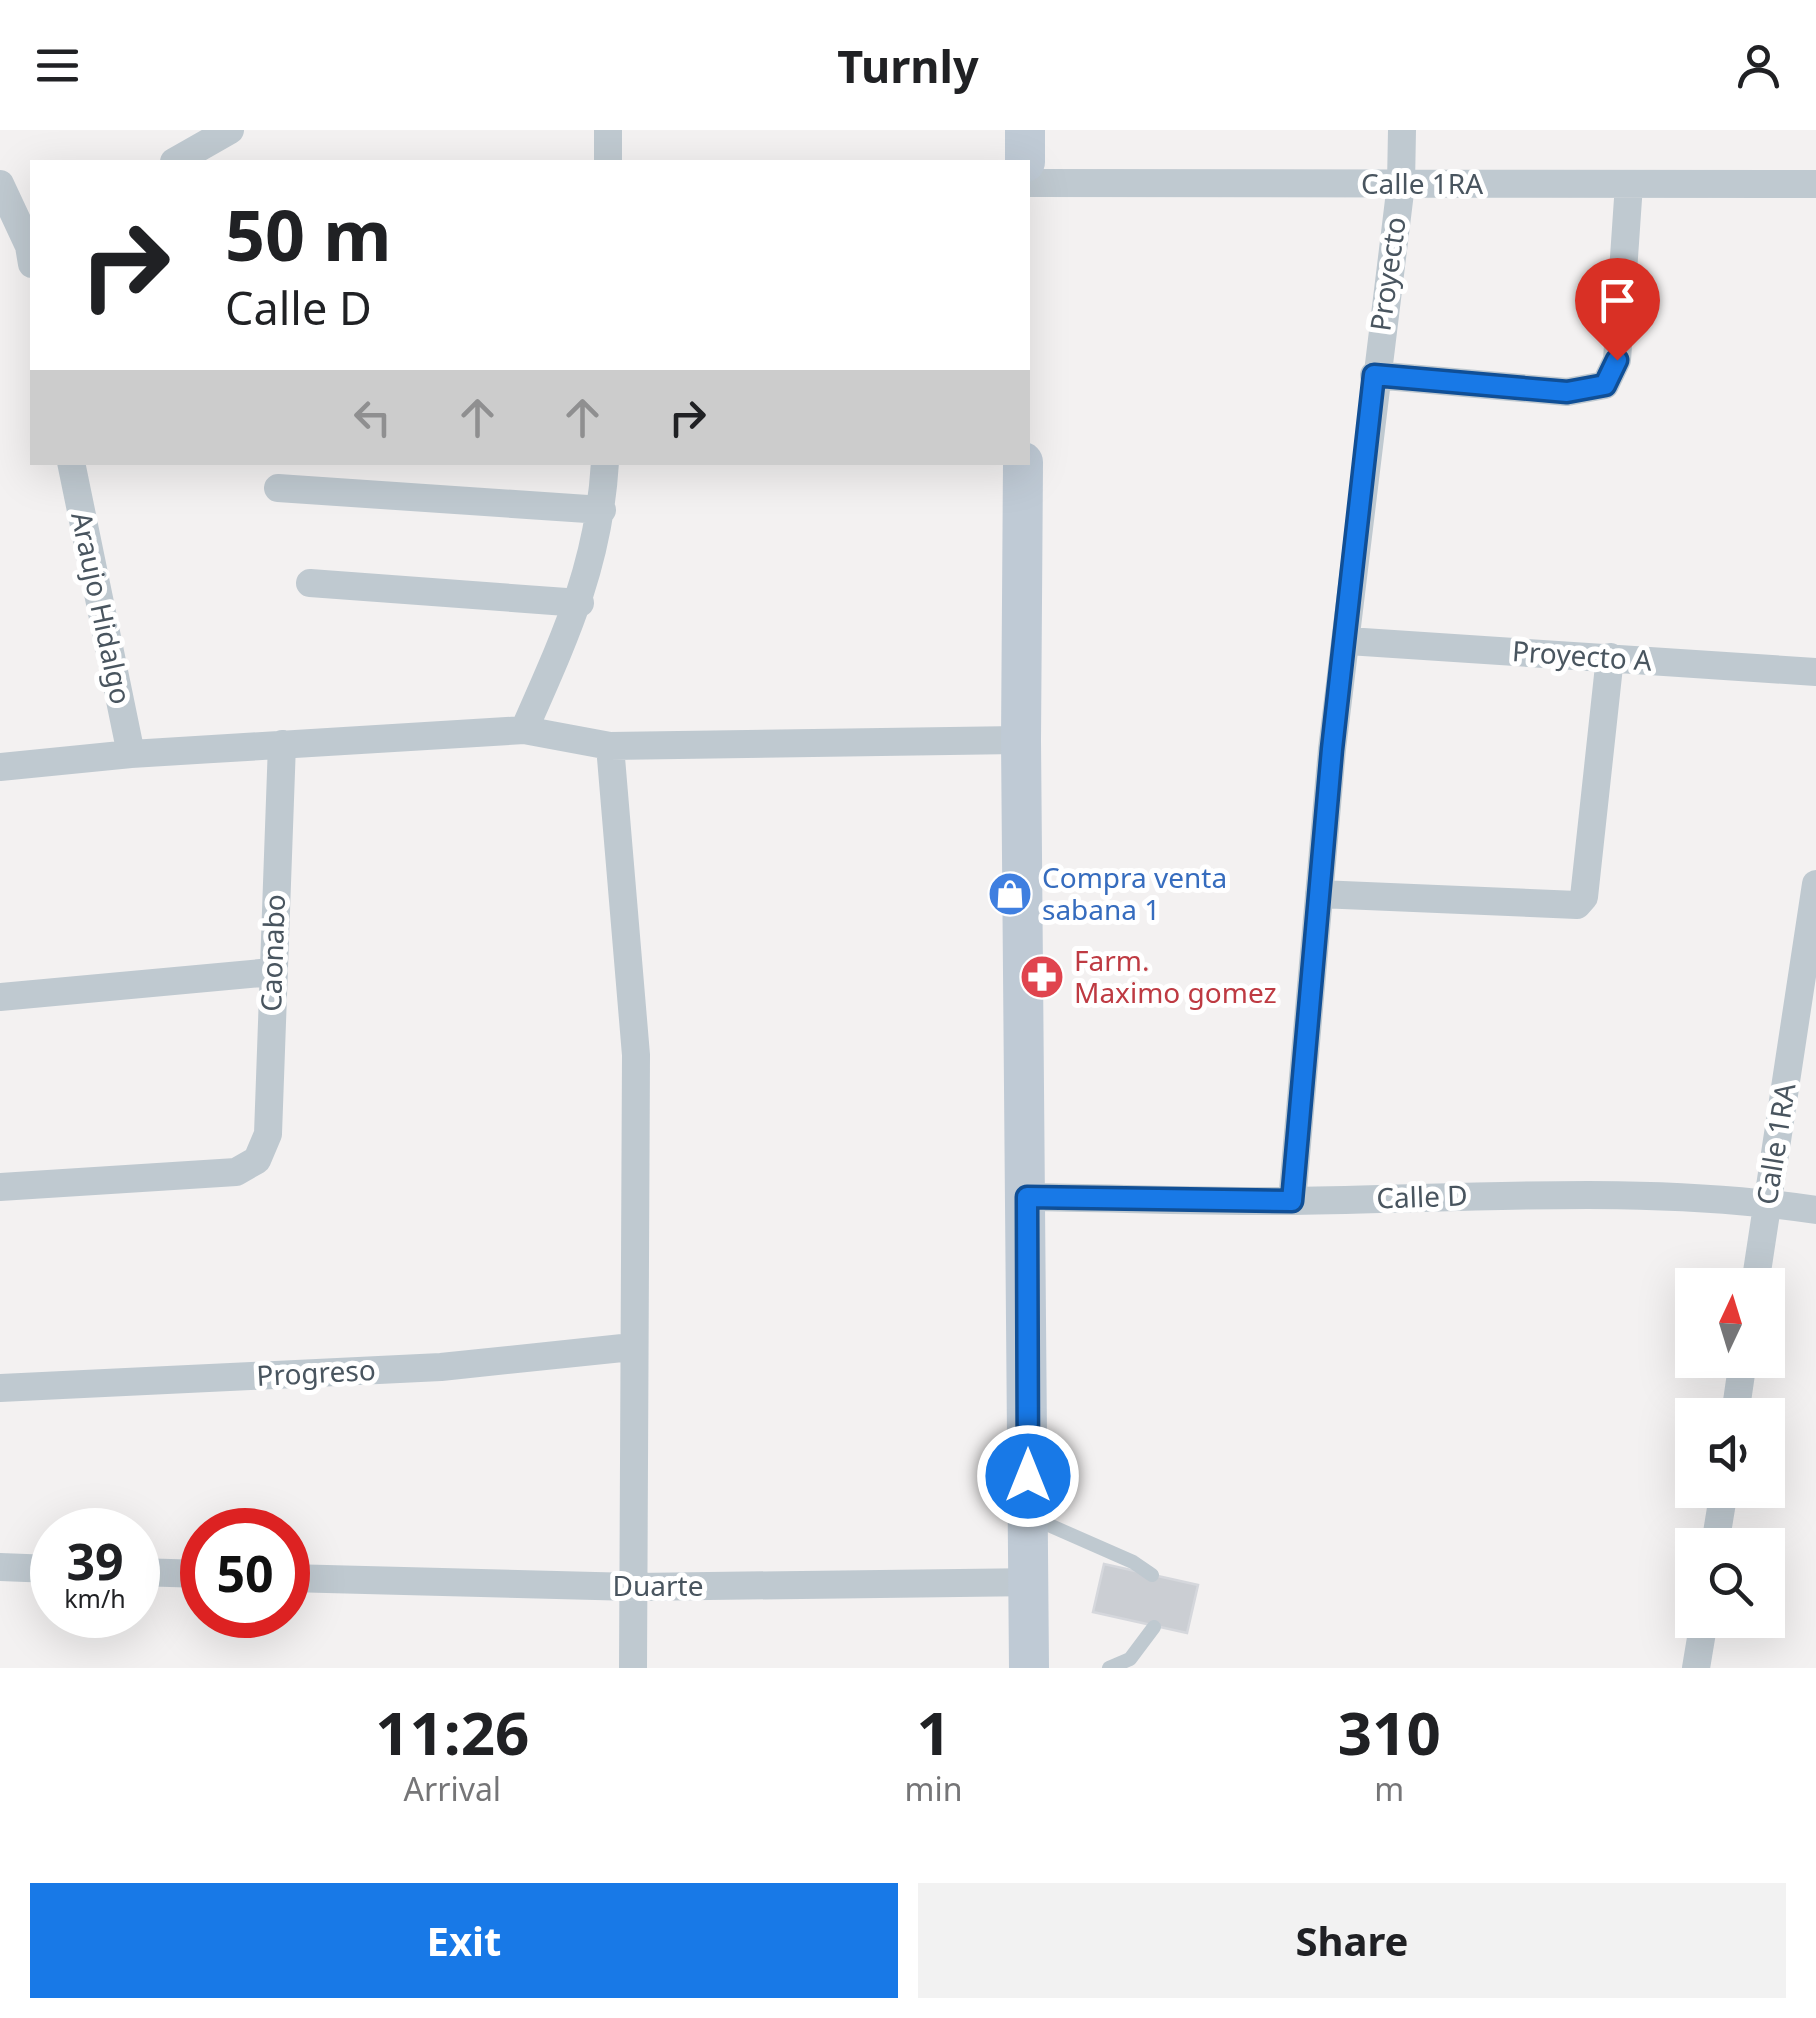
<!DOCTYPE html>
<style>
body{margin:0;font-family:"Noto Sans",sans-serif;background:#f2f2f2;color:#202124;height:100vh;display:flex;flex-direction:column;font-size:38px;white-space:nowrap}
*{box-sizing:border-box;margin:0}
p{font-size:32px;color:#757577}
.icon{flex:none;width:55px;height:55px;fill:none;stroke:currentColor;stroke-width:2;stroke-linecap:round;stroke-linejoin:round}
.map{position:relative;height:1538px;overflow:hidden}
.details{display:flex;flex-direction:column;background:#fff;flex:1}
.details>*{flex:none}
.hud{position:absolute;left:30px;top:30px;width:1000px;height:305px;border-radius:0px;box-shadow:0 10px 40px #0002;background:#fff;color:#202124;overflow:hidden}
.needle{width:65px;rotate:4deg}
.controls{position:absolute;left:1675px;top:1138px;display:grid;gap:20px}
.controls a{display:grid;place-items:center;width:110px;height:110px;border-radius:0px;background:#fff;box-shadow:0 10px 40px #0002;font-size:50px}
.speed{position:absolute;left:30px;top:1378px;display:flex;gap:20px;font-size:50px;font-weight:700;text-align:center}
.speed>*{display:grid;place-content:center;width:130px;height:130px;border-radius:50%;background:#fff;box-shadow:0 10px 40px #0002;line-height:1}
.speed small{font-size:25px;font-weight:400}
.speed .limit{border:15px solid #d22;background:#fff;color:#111}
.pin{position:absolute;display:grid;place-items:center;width:85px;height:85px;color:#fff;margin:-102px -42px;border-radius:50% 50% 50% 0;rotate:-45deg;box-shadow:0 0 10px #0007}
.pin .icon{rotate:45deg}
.me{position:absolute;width:110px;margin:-55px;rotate:0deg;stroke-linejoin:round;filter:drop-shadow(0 0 8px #0008)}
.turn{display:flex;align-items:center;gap:35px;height:210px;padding:0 30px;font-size:45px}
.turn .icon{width:130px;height:130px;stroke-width:2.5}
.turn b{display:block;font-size:70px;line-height:85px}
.lanes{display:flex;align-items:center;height:95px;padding:0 30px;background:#0003;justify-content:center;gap:50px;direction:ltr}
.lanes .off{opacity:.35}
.eta{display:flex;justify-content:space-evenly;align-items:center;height:170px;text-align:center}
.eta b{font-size:60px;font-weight:700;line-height:70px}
.action{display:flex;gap:20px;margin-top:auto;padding:20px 30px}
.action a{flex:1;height:115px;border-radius:0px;background:#1879e7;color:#fff;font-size:40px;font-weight:700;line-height:115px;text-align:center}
.action a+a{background:#f2f2f2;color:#202124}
header{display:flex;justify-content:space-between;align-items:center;height:130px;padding:0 30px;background:#fff;font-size:45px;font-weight:700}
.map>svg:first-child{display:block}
.building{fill:#cbced3;stroke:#d5d7dc;stroke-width:2.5}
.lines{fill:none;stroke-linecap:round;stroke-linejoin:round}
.service{stroke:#bfc9d0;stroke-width:14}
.minor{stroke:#bfc9d0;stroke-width:28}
.secondary{stroke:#bfcad5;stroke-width:40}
.route-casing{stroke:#104f96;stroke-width:25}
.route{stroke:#1879e7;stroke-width:18}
.labels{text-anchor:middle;stroke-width:10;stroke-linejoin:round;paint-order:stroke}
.street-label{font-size:28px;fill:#49555f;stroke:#fff}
.shop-label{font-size:28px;fill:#366cbe;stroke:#fff;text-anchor:start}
.health-label{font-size:28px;fill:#be3a42;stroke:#fff;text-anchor:start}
</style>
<header><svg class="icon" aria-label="menu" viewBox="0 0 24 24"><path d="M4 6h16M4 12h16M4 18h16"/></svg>Turnly<svg class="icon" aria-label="person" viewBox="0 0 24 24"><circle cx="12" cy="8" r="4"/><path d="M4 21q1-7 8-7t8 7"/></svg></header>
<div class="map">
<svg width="1816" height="1538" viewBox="0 0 1816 1538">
<rect width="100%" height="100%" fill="#f3f1f1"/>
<!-- building -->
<path class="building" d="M1104 1434 1198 1455 1187 1503 1093 1482Z"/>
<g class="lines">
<!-- service -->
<path class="service" d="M1033 1388 1133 1432 1152 1445
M1109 1538 1130 1529 1154 1497"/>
<!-- minor -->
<path class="minor" d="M608 0V32
M174 32 230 0
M1028 53 1816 54
M0 54 29 116 32 134
M1374 245 1567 262 1605 255 1617 230 1629 54
M71 332 131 624
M278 358 602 380
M310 453 580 473
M1348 511 1816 542
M524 600C565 507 599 435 605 332
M610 616 636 925 633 1538
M0 637 131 624 524 600 610 616 1021 610
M1319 764 1577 775 1584 767 1610 527
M0 867 272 842
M0 1057 236 1042 257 1030 268 1004 282 614
M1027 1067C1116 1068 1204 1072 1293 1071 1467 1069 1643 1054 1816 1080
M1292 1071 1332 619 1401 54 1402 0
M1755 1155 1816 754
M0 1258 441 1237 632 1217
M1735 1285 1743 1230
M1715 1415 1724 1360
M0 1437 52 1439
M138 1442 202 1444
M288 1448 634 1457 1029 1452
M1696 1538 1704 1490"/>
<!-- secondary -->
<path class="secondary" d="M1025 0V32
M1023 332 1021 610 1029 1538"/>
</g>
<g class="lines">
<defs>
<path id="route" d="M1028 1346 1027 1067 1292 1071 1332 619 1374 245 1567 262 1605 255 1617 230"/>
</defs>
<!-- route casing -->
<use href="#route" class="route-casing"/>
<!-- route -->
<use href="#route" class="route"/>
</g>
<!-- icons -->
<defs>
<symbol id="shop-disc" viewBox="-11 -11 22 22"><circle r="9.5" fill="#3f7fe0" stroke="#fff"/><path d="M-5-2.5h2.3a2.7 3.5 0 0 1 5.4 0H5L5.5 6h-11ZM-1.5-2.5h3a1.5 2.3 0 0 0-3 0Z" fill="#fff"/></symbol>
<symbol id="pharmacy-disc" viewBox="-11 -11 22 22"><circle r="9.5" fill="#e0444e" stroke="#fff"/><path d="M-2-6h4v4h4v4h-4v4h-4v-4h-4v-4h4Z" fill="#fff"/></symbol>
</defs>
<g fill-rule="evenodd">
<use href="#shop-disc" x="985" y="739" width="50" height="50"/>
<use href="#pharmacy-disc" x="1017" y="822" width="50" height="50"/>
</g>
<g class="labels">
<!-- street labels -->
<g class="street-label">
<text x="1422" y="64">Calle 1RA</text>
<text transform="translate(1388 144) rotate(-82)" y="10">Proyecto</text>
<text transform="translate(101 478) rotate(78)" y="10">Araujo Hidalgo</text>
<text transform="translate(1582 526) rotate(4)" y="10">Proyecto A</text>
<text transform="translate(273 823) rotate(-88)" y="10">Caonabo</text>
<text transform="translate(1776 1014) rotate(-81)" y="10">Calle 1RA</text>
<text transform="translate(1422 1067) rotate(-2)" y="10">Calle D</text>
<text transform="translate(316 1243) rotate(-3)" y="10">Progreso</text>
<text x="658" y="1466">Duarte</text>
</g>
<!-- shop labels -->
<g class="shop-label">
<text x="1042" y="758">Compra venta<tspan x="1042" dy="32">sabana 1</tspan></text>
</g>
<!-- health labels -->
<g class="health-label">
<text x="1074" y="841">Farm.<tspan x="1074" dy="32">Maximo gomez</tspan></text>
</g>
</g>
</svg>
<div class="controls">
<a><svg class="needle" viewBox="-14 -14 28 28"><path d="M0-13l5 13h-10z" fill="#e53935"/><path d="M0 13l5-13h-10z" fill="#757577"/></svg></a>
<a><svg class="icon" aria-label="sound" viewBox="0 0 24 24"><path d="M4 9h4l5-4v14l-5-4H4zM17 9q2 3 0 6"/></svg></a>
<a><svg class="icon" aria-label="search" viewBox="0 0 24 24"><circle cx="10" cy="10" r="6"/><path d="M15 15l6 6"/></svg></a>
</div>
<div class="speed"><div>39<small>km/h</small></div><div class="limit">50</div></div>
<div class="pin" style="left:1617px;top:230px;background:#d93025"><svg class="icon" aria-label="arrive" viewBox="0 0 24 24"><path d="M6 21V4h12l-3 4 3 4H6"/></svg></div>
<svg class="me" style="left:1028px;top:1346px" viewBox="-20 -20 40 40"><circle r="17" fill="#1879e7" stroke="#fff" stroke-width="3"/><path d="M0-11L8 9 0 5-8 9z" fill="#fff"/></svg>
<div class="hud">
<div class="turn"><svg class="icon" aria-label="right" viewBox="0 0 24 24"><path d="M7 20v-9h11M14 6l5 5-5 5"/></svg><div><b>50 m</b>Calle D</div></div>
<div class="lanes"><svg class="icon off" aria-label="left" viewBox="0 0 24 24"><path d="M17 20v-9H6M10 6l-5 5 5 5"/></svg><svg class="icon off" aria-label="ahead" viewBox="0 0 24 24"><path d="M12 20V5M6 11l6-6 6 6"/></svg><svg class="icon off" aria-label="ahead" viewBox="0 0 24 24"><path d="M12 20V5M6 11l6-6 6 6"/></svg><svg class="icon" aria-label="right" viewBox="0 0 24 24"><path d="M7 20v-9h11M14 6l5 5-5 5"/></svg></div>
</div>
</div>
<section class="details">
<div class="eta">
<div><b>11:26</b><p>Arrival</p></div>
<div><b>1</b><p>min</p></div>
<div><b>310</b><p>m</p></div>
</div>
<div class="action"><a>Exit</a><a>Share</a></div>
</section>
